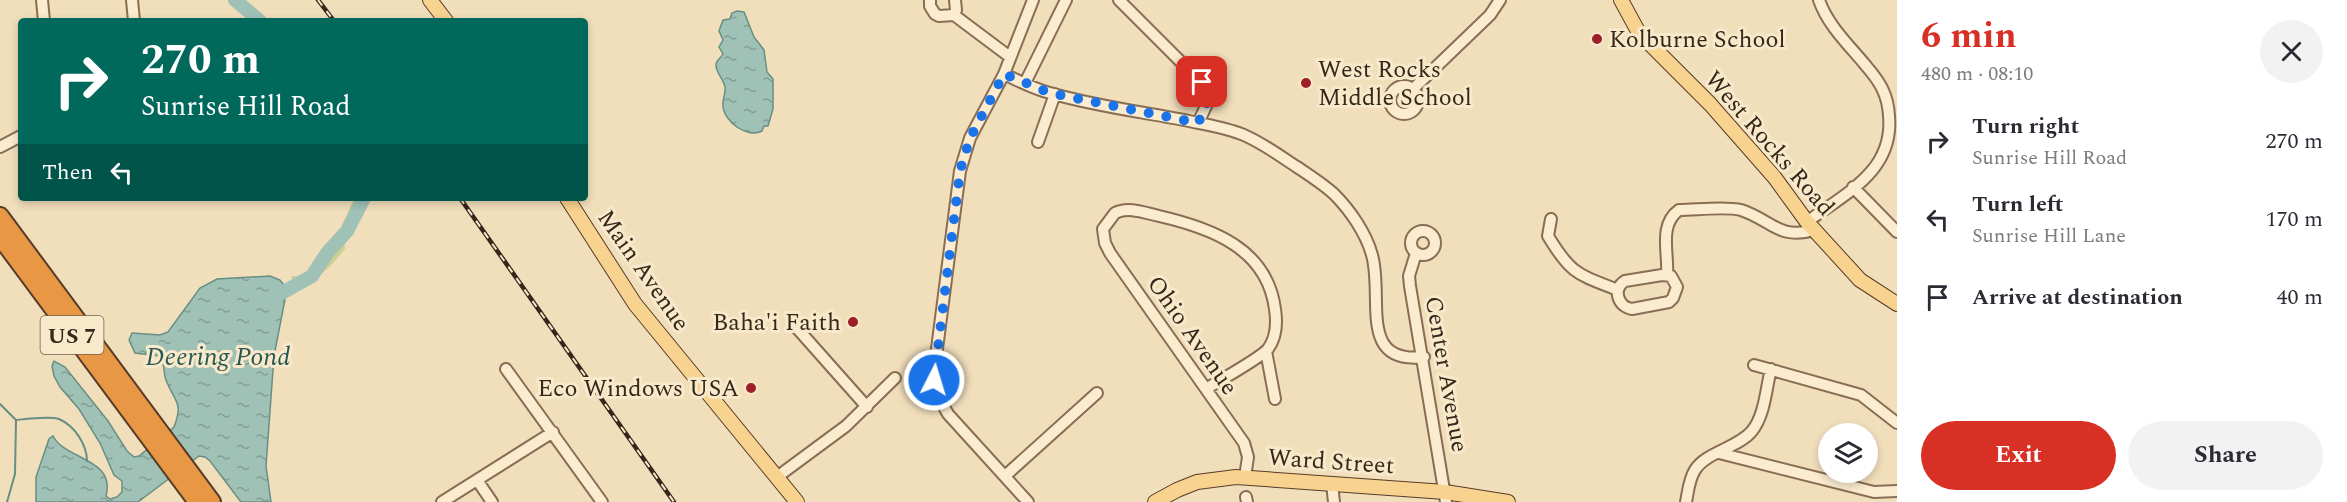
<!DOCTYPE html>
<meta charset="utf-8">
<style>
body{margin:0;font-family:Spectral,serif;background:#f2f2f3;color:#2b2b33;height:100vh;display:flex;flex-direction:column;font-size:22px;white-space:nowrap}
*{box-sizing:border-box;margin:0}
p{font-size:20px;color:#7c7c81}
.icon{flex:none;width:33px;height:33px;fill:none;stroke:currentColor;stroke-width:2;stroke-linecap:round;stroke-linejoin:round}
.map{position:relative;flex:1;overflow:hidden}
.drawer{display:flex;flex-direction:column;background:#fff;width:450px}
.drawer>*{flex:none}
.top-card{position:absolute;left:18px;top:18px;width:570px;height:183px;border-radius:6px;box-shadow:0 3px 9px #0003;background:#00695c;color:#fff;overflow:hidden}
.buttons{position:absolute;left:1818px;top:423px;display:grid;gap:12px}
.buttons a{display:grid;place-items:center;width:60px;height:60px;border-radius:50%;background:#fff;box-shadow:0 3px 9px #0003;font-size:30px}
.pin{position:absolute;display:grid;place-items:center;width:51px;height:51px;color:#fff;margin:-26px;border-radius:12px;box-shadow:0 3px 9px #0006}
.me{position:absolute;width:66px;margin:-33px;rotate:5deg;stroke-linejoin:round;filter:drop-shadow(0 0 4px #0008)}
.turn{display:flex;align-items:center;gap:21px;height:126px;padding:0 24px;font-size:27px}
.turn .icon{width:78px;height:78px;stroke-width:2.5}
.turn b{display:block;font-size:42px;line-height:51px}
.then{display:flex;align-items:center;height:57px;padding:0 24px;background:#0003;gap:12px;font-size:22px}
.round{display:grid;place-items:center;flex:none;width:63px;height:63px;border-radius:32px;background:#f2f2f3}
.headline{display:flex;align-items:center;justify-content:space-between;height:102px;padding:0 24px}
h1{font-size:36px;font-weight:700;line-height:45px;color:#d93025}
.cta{display:flex;gap:12px;margin-top:auto;padding:12px 24px}
.cta a{flex:1;height:69px;border-radius:36px;background:#d93025;color:#fff;font-size:24px;font-weight:700;line-height:69px;text-align:center}
.cta a+a{background:#f2f2f3;color:#2b2b33}
ul{padding:0;list-style:none}
li{display:flex;align-items:center;gap:18px;height:78px;padding:0 24px}
li div{flex:1}
li b{display:block;font-size:22px}
li em{font-style:normal}
main{display:flex;flex:1;min-height:0}
.map>svg:first-child{display:block}
.green{fill:#cbcf8f}
.water{fill:url(#water-ripples);stroke:#678f83;stroke-width:1.5}
.lines{fill:none;stroke-linecap:round;stroke-linejoin:round}
.stream{stroke:#678f83;stroke-width:2}
.river{stroke:#a0c1b6;stroke-width:14}
.minor-casing{stroke:#896d54;stroke-width:14}
.major-casing{stroke:#563c29;stroke-width:16}
.highway-casing{stroke:#563c29;stroke-width:20}
.minor{stroke:#fbeccf;stroke-width:10}
.major{stroke:#f8d28f;stroke-width:14}
.highway{stroke:#e89744;stroke-width:16}
.rail-casing{stroke:#37271a;stroke-width:4.5}
.rail{stroke:#f8e9cb;stroke-width:2;stroke-dasharray:7;stroke-linecap:butt}
.route{stroke:#1a73e8;stroke-width:10;stroke-dasharray:0 18}
.poi-dot{fill:#9c2027;stroke:#f8e9cb;stroke-width:2}
.labels{text-anchor:middle;stroke-width:6;stroke-linejoin:round;paint-order:stroke}
.shield{fill:#f8e9cb;stroke:#71614f;stroke-width:1.5}
.shield-label{font-size:22px;font-weight:bold;fill:#37271a}
.poi-label{font-size:24px;fill:#37271a;stroke:#f8e9cb;text-anchor:start}
.street-label{font-size:24px;fill:#37271a;stroke:#f8e9cb}
.water-label{font-size:26px;font-style:italic;fill:#285852;stroke:#f8e9cb}
</style>
<main>
<div class="map">
<svg width="1897" height="502" viewBox="0 0 1897 502">
<defs>
<pattern id="water-ripples" width="26" height="14" patternUnits="userSpaceOnUse" patternTransform="scale(1.5)"><rect width="26" height="14" fill="#a0c1b6"/><path d="M2 4q2-2 4 0t4 0M15 11q2-2 4 0t4 0" fill="none" stroke="#839d93"/></pattern>
</defs>
<rect width="100%" height="100%" fill="#f1debb"/>
<!-- green -->
<path class="green" d="M354 198H362L344 238 345 249C331 265 316 286 293 283L291 276C312 278 325 261 338 246L337 237Z"/>
<!-- water -->
<path class="water" d="M737 11 744 12 754 37 764 50 767 72 773 79V109L768 126H764L762 131C748 139 724 122 723 106 722 99 726 94 725 87 724 80 716 73 716 65 716 60 721 58 723 54L719 47 723 40 719 31 723 20 730 19 732 13Z
M270 276 280 280 287 289 274 356 266 466 271 502H241L210 461 205 457 199 456 138 502H36V477L49 439 53 436C65 460 116 458 106 496L110 499 117 497 122 492V481L114 475 100 443 79 409 60 387 54 376 52 366 54 361 65 367 108 421 127 451 134 457 139 456 174 427C184 402 174 401 166 380 163 372 165 363 160 356L135 353 129 340 132 333 160 335 168 332 200 288 217 279Z"/>
<g class="lines">
<!-- stream -->
<path class="stream" d="M0 404 16 420 15 474 7 502
M16 420C26 419 50 416 59 419 75 426 87 445 87 461"/>
<!-- river -->
<path class="river" d="M235 0 260 21
M273 298 312 276 327 253 347 231 364 198"/>
<defs>
<path id="minor" d="M42 0 44 21
M132 0 134 21
M930 0V6L935 14 939 16 954 15 1010 57
M1119 0 1207 88V104L1198 123
M954 15 956 10 955 0
M1004 74C1019 81 1034 89 1050 93 1094 106 1143 112 1189 121 1207 125 1229 128 1246 136 1264 144 1280 156 1297 167 1309 175 1323 184 1334 194 1350 210 1366 233 1372 255 1384 297 1357 365 1424 357
M1025 83 1066 0
M1390 100a14 14 0 1 1 28 0a14 14 0 1 1-28 0Z
M1413 89 1490 15 1500 0
M1038 142 1055 94
M0 147 21 136
M1853 187 1897 232
M1551 219 1548 236C1571 274 1577 274 1618 290
M1807 222C1846 193 1894 171 1889 116 1888 95 1880 82 1867 67 1850 46 1828 26 1819 0
M1411 243a12 12 0 1 1 24 0a12 12 0 1 1-24 0Z
M1416 253 1409 276 1410 286 1446 502
M1662 275 1671 276 1677 287 1673 298 1669 302 1632 309C1618 307 1612 289 1625 281Z
M1667 275C1669 254 1658 225 1679 210 1696 210 1725 206 1741 210 1772 220 1777 240 1815 230
M796 327 867 407
M1266 351 1275 399
M1754 365 1861 395 1897 423
M506 369 602 502
M1206 389C1220 380 1259 359 1268 349 1276 338 1277 322 1275 309 1267 248 1211 228 1159 216 1145 213 1129 206 1115 213L1103 229 1105 243 1110 253 1244 443 1248 457 1245 477
M1719 453 1874 492 1897 491
M1005 476 1097 393
M777 477 846 426 895 378
M477 480 492 502
M1332 484 1334 502
M1246 497 1247 502
M442 502 553 432
M1028 502 948 414 938 396 934 372 960 171 970 138 1004 74 1033 0
M1686 502C1688 492 1689 479 1695 470 1706 452 1738 448 1752 431 1765 415 1766 388 1771 369"/>
<path id="major" d="M430 0 446 21
M1621 0 1639 33 1710 104 1775 178 1807 222 1860 280 1897 304
M567 198 635 304 797 502
M1155 502 1177 490 1197 482 1236 477 1445 492 1508 502"/>
<path id="highway" d="M0 216 212 502
M0 237 197 502"/>
</defs>
<!-- minor casing -->
<use href="#minor" class="minor-casing"/>
<!-- major casing -->
<use href="#major" class="major-casing"/>
<!-- highway casing -->
<use href="#highway" class="highway-casing"/>
<!-- minor -->
<use href="#minor" class="minor"/>
<!-- major -->
<use href="#major" class="major"/>
<!-- highway -->
<use href="#highway" class="highway"/>
<defs>
<path id="rail" d="M318 0 334 21
M460 198 674 502"/>
</defs>
<!-- rail casing -->
<use href="#rail" class="rail-casing"/>
<!-- rail -->
<use href="#rail" class="rail"/>
</g>
<g class="lines">
<!-- route -->
<path class="route" d="M934 380 960 171 970 138 1004 74 1050 93 1198 123C1205 109 1214 96 1202 82"/>
</g>
<!-- markers -->
<g class="poi-dot">
<circle cx="1597" cy="39" r="6"/>
<circle cx="1306" cy="83" r="6"/>
<circle cx="853" cy="322" r="6"/>
<circle cx="751" cy="388" r="6"/>
</g>
<g class="labels">
<!-- shield labels -->
<rect class="shield" x="40.5" y="316" width="63" height="38" rx="4.5"/>
<g class="shield-label">
<text x="72" y="343">US 7</text>
</g>
<!-- poi labels -->
<g class="poi-label">
<text x="1609" y="47">Kolburne School</text>
<text x="1318" y="77">West Rocks<tspan x="1318" dy="28">Middle School</tspan></text>
<text x="841" y="330" text-anchor="end">Baha'i Faith</text>
<text x="739" y="396" text-anchor="end">Eco Windows USA</text>
</g>
<!-- street labels -->
<g class="street-label">
<text transform="translate(1770 143) rotate(49)" y="8">West Rocks Road</text>
<text transform="translate(644 270) rotate(55)" y="8">Main Avenue</text>
<text transform="translate(1193 335) rotate(55)" y="8">Ohio Avenue</text>
<text transform="translate(1447 374) rotate(80)" y="8">Center Avenue</text>
<text transform="translate(1331 461) rotate(4)" y="8">Ward Street</text>
</g>
<!-- water labels -->
<g class="water-label">
<text x="218" y="365">Deering Pond</text>
</g>
</g>
</svg>
<div class="buttons">
<a><svg class="icon" aria-label="layers" viewBox="0 0 24 24"><path d="M12 4l9 5-9 5-9-5zM3 14l9 5 9-5"/></svg></a>
</div>
<div class="pin" style="left:1202px;top:82px;background:#d93025"><svg class="icon" aria-label="arrive" viewBox="0 0 24 24"><path d="M6 21V4h12l-3 4 3 4H6"/></svg></div>
<svg class="me" style="left:934px;top:380px" viewBox="-20 -20 40 40"><circle r="17" fill="#1a73e8" stroke="#fff" stroke-width="3"/><path d="M0-11L8 9 0 5-8 9z" fill="#fff"/></svg>
<div class="top-card">
<div class="turn"><svg class="icon" aria-label="right" viewBox="0 0 24 24"><path d="M7 20v-9h11M14 6l5 5-5 5"/></svg><div><b>270 m</b>Sunrise Hill Road</div></div>
<div class="then">Then<svg class="icon" aria-label="left" viewBox="0 0 24 24"><path d="M17 20v-9H6M10 6l-5 5 5 5"/></svg></div>
</div>
</div>
<section class="drawer">
<div class="headline"><div><h1>6 min</h1><p>480 m · 08:10</p></div><a class="round"><svg class="icon" aria-label="close" viewBox="0 0 24 24"><path d="M6 6l12 12M18 6L6 18"/></svg></a></div>
<ul>
<li><svg class="icon" aria-label="right" viewBox="0 0 24 24"><path d="M7 20v-9h11M14 6l5 5-5 5"/></svg><div><b>Turn right</b><p>Sunrise Hill Road</p></div><em>270 m</em></li>
<li><svg class="icon" aria-label="left" viewBox="0 0 24 24"><path d="M17 20v-9H6M10 6l-5 5 5 5"/></svg><div><b>Turn left</b><p>Sunrise Hill Lane</p></div><em>170 m</em></li>
<li><svg class="icon" aria-label="arrive" viewBox="0 0 24 24"><path d="M6 21V4h12l-3 4 3 4H6"/></svg><div><b>Arrive at destination</b></div><em>40 m</em></li>
</ul>
<div class="cta"><a>Exit</a><a>Share</a></div>
</section>
</main>
